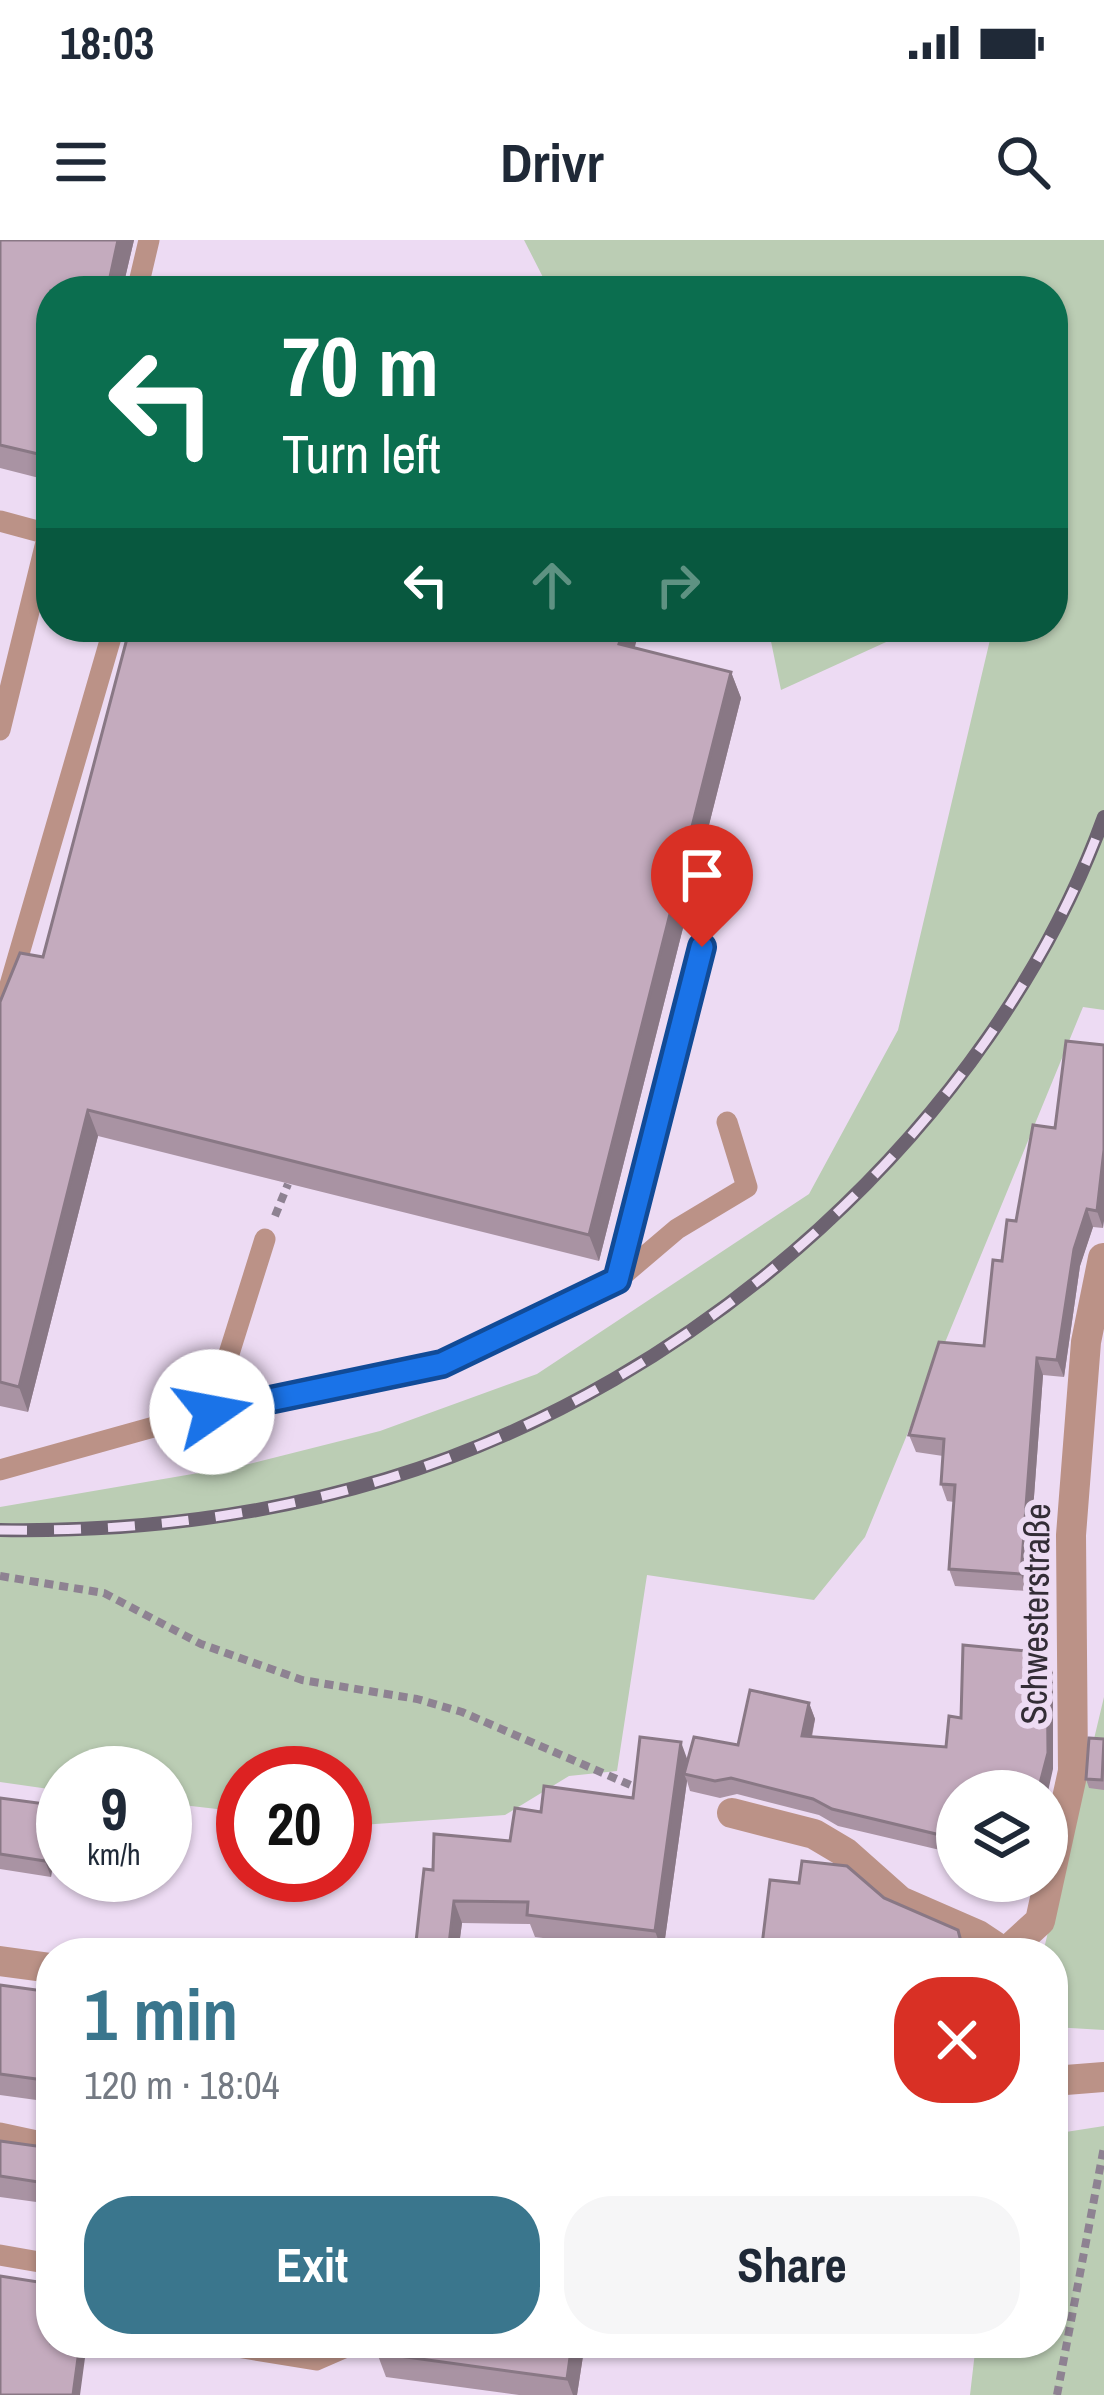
<!DOCTYPE html>
<meta charset="utf-8">
<style>
body{margin:0;font-family:"Archivo Narrow",sans-serif;background:#f6f6f7;color:#1f2937;height:100vh;display:flex;flex-direction:column;font-size:45px;white-space:nowrap}
*{box-sizing:border-box;margin:0}
p{font-size:39px;color:#747a83}
.icon{flex:none;width:66px;height:66px;fill:none;stroke:currentColor;stroke-width:2;stroke-linecap:round;stroke-linejoin:round}
.map{position:relative;flex:1;overflow:hidden}
.details{position:absolute;left:36px;top:1698px;width:1032px;height:420px;display:flex;flex-direction:column;background:#fff;border-radius:48px;box-shadow:0 3px 9px #0004}
.details>*{flex:none}
.hud{position:absolute;left:36px;top:36px;width:1032px;height:366px;border-radius:48px;box-shadow:0 3px 9px #0004;background:#0b6e4f;color:#fff;overflow:hidden}
.controls{position:absolute;left:936px;top:1530px;display:grid;gap:24px}
.controls a{display:grid;place-items:center;width:132px;height:132px;border-radius:50%;background:#fff;box-shadow:0 3px 9px #0004;font-size:60px}
.speed{position:absolute;left:36px;top:1506px;display:flex;gap:24px;font-size:60px;font-weight:700;text-align:center}
.speed>*{display:grid;place-content:center;width:156px;height:156px;border-radius:50%;background:#fff;box-shadow:0 3px 9px #0004;line-height:1}
.speed small{font-size:30px;font-weight:400}
.speed .limit{border:18px solid #d22;background:#fff;color:#111}
.pin{position:absolute;display:grid;place-items:center;width:102px;height:102px;color:#fff;margin:-123px -51px;border-radius:50% 50% 50% 0;rotate:-45deg;box-shadow:0 0 12px #0007}
.pin .icon{rotate:45deg}
.me{position:absolute;width:132px;margin:-66px;rotate:78deg;stroke-linejoin:round;filter:drop-shadow(0 0 9px #0008)}
.turn{display:flex;align-items:center;gap:42px;height:252px;padding:0 48px;font-size:54px}
.turn .icon{width:156px;height:156px;stroke-width:2.5}
.turn b{display:block;font-size:84px;line-height:102px}
.lanes{display:flex;align-items:center;height:114px;padding:0 48px;background:#0003;justify-content:center;gap:60px;direction:ltr}
.lanes .off{opacity:.35}
.round{display:grid;place-items:center;flex:none;width:126px;height:126px;border-radius:48px;background:#f6f6f7}
.headline{display:flex;align-items:center;justify-content:space-between;height:204px;padding:0 48px}
h1{font-size:72px;font-weight:700;line-height:90px;color:#3a768d}
.action{display:flex;gap:24px;margin-top:auto;padding:24px 48px}
.action a{flex:1;height:138px;border-radius:48px;background:#3a768d;color:#fff;font-size:48px;font-weight:700;line-height:138px;text-align:center}
.action a+a{background:#f6f6f7;color:#1f2937}
.status{display:flex;justify-content:space-between;align-items:center;height:84px;padding:0 60px;background:#fff;direction:ltr}
.status svg{height:33px;fill:currentColor}
header{display:flex;justify-content:space-between;align-items:center;height:156px;padding:0 48px;background:#fff;font-size:54px;font-weight:700}
.map>svg:first-child{display:block}
.green{fill:#bbcdb4}
.lines{fill:none;stroke-linecap:round;stroke-linejoin:round}
.path{stroke:#8e8292;stroke-width:8;stroke-dasharray:9 6;stroke-linecap:butt}
.service{stroke:#bb9287;stroke-width:21}
.minor{stroke:#bb9287;stroke-width:30}
.tertiary{stroke:#bb9287;stroke-width:30}
.rail-casing{stroke:#6c6270;stroke-width:14}
.rail{stroke:#eddbf3;stroke-width:9;stroke-dasharray:27;stroke-linecap:butt}
.wall{fill:#a993a3}
.shaded-wall{fill:#897885}
.building{fill:#c4abbe;stroke:#897885;stroke-width:3}
.route-casing{stroke:#114b97;stroke-width:30}
.route{stroke:#1a73e8;stroke-width:21}
.labels{text-anchor:middle;stroke-width:12;stroke-linejoin:round;paint-order:stroke}
.street-label{font-size:36px;fill:#332d36;stroke:#eddbf3}
</style>
<div class="status"><b>18:03</b><svg viewBox="0 0 49 12"><path d="M0 12V9h3v3zM5 12V6h3v6zM10 12V3h3v9zM15 12V0h3v12zM26 1h20v11H26zM47 4h2v5h-2z"/></svg></div>
<header><svg class="icon" aria-label="menu" viewBox="0 0 24 24"><path d="M4 6h16M4 12h16M4 18h16"/></svg>Drivr<svg class="icon" aria-label="search" viewBox="0 0 24 24"><circle cx="10" cy="10" r="6"/><path d="M15 15l6 6"/></svg></header>
<div class="map">
<svg width="1104" height="2155" viewBox="0 0 1104 2155">
<rect width="100%" height="100%" fill="#eddbf3"/>
<!-- green -->
<path class="green" d="M524 0H1104V770L1083 767 865 1297 814 1360 647 1335 617 1531 569 1536 505 1575 361 1585 345 1583V1533H243V1572L165 1563V1533H63V1551L0 1542V1267L245 1225 380 1191 537 1134 809 954 898 790 993 387H1053V51H550Z
M768 387H919L781 450Z
M1104 1457V1790L1053 1787V1713H1043Z
M1104 1886V2155H970L976 2103H1053V1894Z"/>
<g class="lines">
<!-- path -->
<path class="path" d="M275 976 288 944
M0 1336 104 1353 201 1404 302 1440 417 1459 462 1472 642 1550
M1057 2155 1104 1907"/>
<!-- service -->
<path class="service" d="M137 51 149 0
M0 281 48 294 0 490
M0 779 114 387
M617 1040 702 707
M211 1171 265 999
M0 1230 211 1171 442 1124 617 1040 677 989 747 947 727 882
M0 1893 51 1904
M0 2015 51 2024
M213 2103 316 2120 355 2103"/>
<!-- minor -->
<path class="minor" d="M732 1573 814 1594 846 1613 900 1661 978 1695 1005 1713 1040 1681 1073 1531 1071 1295 1086 1102 1103 1018"/>
<!-- tertiary -->
<path class="tertiary" d="M0 1721 51 1728
M1053 1841 1104 1837"/>
<defs>
<path id="rail" d="M0 1290C130 1292 261 1277 386 1239 698 1145 991 886 1104 577"/>
</defs>
<!-- rail casing -->
<use href="#rail" class="rail-casing"/>
<!-- rail -->
<use href="#rail" class="rail"/>
</g>
<!-- wall -->
<path class="wall" d="M0 0H134L122 51H51V241L0 228Z
M634 408 731 432 741 458 599 1021 98 896 28 1172 0 1166V762L43 717Z
M1104 805 1103 988 1093 987 1080 1026 1064 1137 1043 1135 1027 1351 955 1346 949 1329 954 1262 947 1261 941 1244 943 1216 916 1212 909 1195 984 1106 1002 1021 1016 981 1055 888Z
M1053 1429V1529L957 1551V1614L838 1586 819 1575 737 1554 720 1558 690 1551 687 1541 663 1713 535 1697 530 1684 462 1683 458 1713H415L433 1630 510 1601 541 1572 633 1558 688 1521 738 1505 809 1463 815 1479 812 1497 946 1507 961 1478Z
M1104 1499V1550L1089 1548 1086 1539Z
M0 1558 53 1565 59 1581 51 1637 0 1629Z
M884 1658 958 1690 966 1713H761Z
M0 1745 51 1752V1862L0 1855Z
M0 1901 51 1908V1964L0 1957Z
M585 2103 577 2155H519L386 2137 377 2113Z
M623 2103H650L649 2107Z"/>
<!-- shaded-wall -->
<path class="shaded-wall" d="M118 0H134L122 51H107Z
M624 387H640L629 430 619 404Z
M731 432 741 458 599 1021 589 995Z
M88 870 98 896 28 1172 19 1147Z
M1104 911V981L1103 988 1097 971Z
M1087 969 1093 987 1080 1026 1064 1137 1057 1120 1074 1009Z
M1037 1118 1043 1135 1027 1351 1021 1334Z
M1047 1413 1053 1429V1529L1047 1556V1551H1038Z
M809 1463 815 1479 808 1512 802 1496Z
M681 1502 689 1524 684 1534 687 1541 663 1713 655 1691Z
M53 1565 59 1581 51 1637 45 1621Z
M454 1661 462 1683 458 1713H448Z
M80 2103H87L80 2155H73Z
M572 2103H585L577 2155H573L567 2139Z"/>
<!-- building -->
<path class="building" d="M0 0H118L107 51H51V217L0 205Z
M130 387H624L619 404 731 432 589 995 88 870 19 1147 0 1142V762L20 713 43 717Z
M1066 801 1104 805V910L1097 971 1087 969 1074 1009 1057 1120 1037 1118 1021 1334 949 1329 955 1245 941 1244 944 1199 909 1195 939 1102 984 1106 993 1020 1002 1021 1007 980 1016 981 1033 885 1055 888Z
M963 1405 1047 1413 1048 1513 1038 1551H957V1599L832 1569 813 1559 731 1538 715 1541 684 1534 694 1497 738 1505 750 1450 809 1463 802 1496 946 1507 949 1476 961 1478Z
M640 1497 681 1502 655 1691 527 1675 528 1662 454 1661 448 1713 415 1711 424 1629 433 1630 434 1594 510 1601 515 1568 541 1572 544 1546 633 1558Z
M1089 1498 1104 1499 1102 1540 1086 1539Z
M0 1558 53 1565 45 1621 0 1614Z
M802 1621 847 1626 884 1658 958 1690 964 1713H943L884 1701 882 1713H761L770 1640 799 1643Z
M0 1745 51 1752V1841L0 1834Z
M0 1901 51 1908V1944L0 1936Z
M0 2036 51 2044V2103H80L73 2155H0Z
M379 2103H572L567 2139 377 2113Z"/>
<g class="lines">
<defs>
<path id="route" d="M212 1172 442 1124 617 1040 702 707"/>
</defs>
<!-- route casing -->
<use href="#route" class="route-casing"/>
<!-- route -->
<use href="#route" class="route"/>
</g>
<g class="labels">
<!-- street labels -->
<g class="street-label">
<text transform="translate(1035 1374) rotate(-89)" y="13">Schwesterstraße</text>
</g>
</g>
</svg>
<div class="controls">
<a><svg class="icon" aria-label="layers" viewBox="0 0 24 24"><path d="M12 4l9 5-9 5-9-5zM3 14l9 5 9-5"/></svg></a>
</div>
<div class="speed"><div>9<small>km/h</small></div><div class="limit">20</div></div>
<div class="pin" style="left:702px;top:707px;background:#d93025"><svg class="icon" aria-label="arrive" viewBox="0 0 24 24"><path d="M6 21V4h12l-3 4 3 4H6"/></svg></div>
<svg class="me" style="left:212px;top:1172px" viewBox="-20 -20 40 40"><circle r="19" fill="#fff"/><path d="M0-13L10 11 0 6-10 11z" fill="#1a73e8"/></svg>
<div class="hud">
<div class="turn"><svg class="icon" aria-label="left" viewBox="0 0 24 24"><path d="M17 20v-9H6M10 6l-5 5 5 5"/></svg><div><b>70 m</b>Turn left</div></div>
<div class="lanes"><svg class="icon" aria-label="left" viewBox="0 0 24 24"><path d="M17 20v-9H6M10 6l-5 5 5 5"/></svg><svg class="icon off" aria-label="ahead" viewBox="0 0 24 24"><path d="M12 20V5M6 11l6-6 6 6"/></svg><svg class="icon off" aria-label="right" viewBox="0 0 24 24"><path d="M7 20v-9h11M14 6l5 5-5 5"/></svg></div>
</div>
<section class="details">
<div class="headline"><div><h1>1 min</h1><p>120 m · 18:04</p></div><a class="round" style="background:#d93025;color:#fff"><svg class="icon" aria-label="close" viewBox="0 0 24 24"><path d="M6 6l12 12M18 6L6 18"/></svg></a></div>
<div class="action"><a>Exit</a><a>Share</a></div>
</section>
</div>
